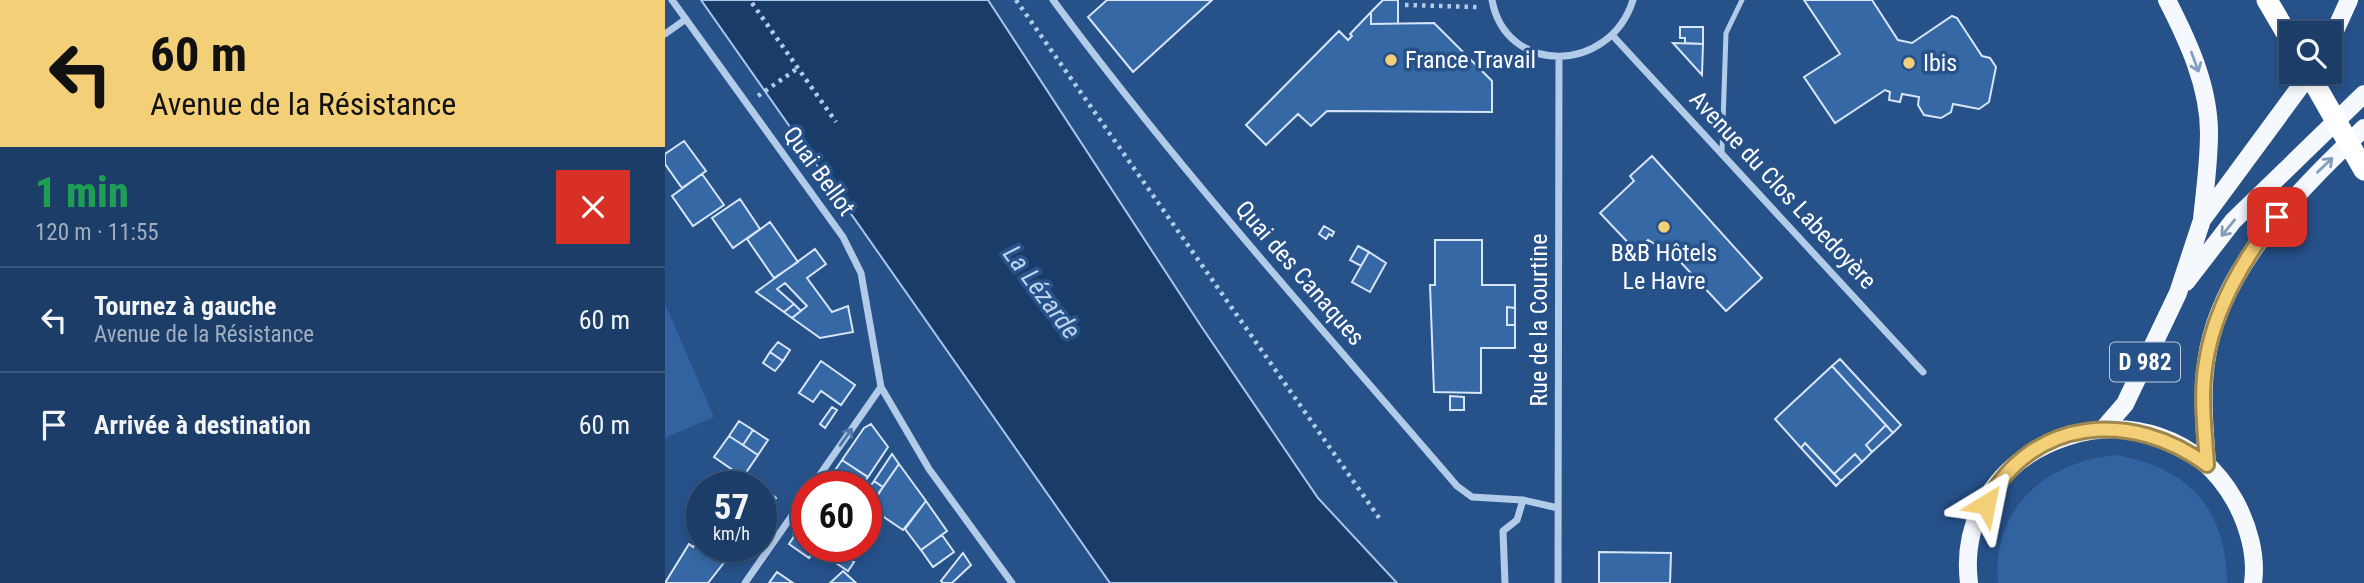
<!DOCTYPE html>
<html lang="fr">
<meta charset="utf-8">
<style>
body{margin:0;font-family:"Roboto Condensed",sans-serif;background:#294870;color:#f1f3f6;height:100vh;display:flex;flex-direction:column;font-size:26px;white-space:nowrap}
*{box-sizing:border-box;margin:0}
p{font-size:23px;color:#a0aec0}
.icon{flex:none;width:38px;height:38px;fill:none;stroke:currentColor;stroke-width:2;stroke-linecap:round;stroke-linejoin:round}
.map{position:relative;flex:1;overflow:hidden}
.sheet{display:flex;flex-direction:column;background:#1c3d67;width:665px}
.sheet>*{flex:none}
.hud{background:#f3cf77;color:#111;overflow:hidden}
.buttons{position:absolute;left:1614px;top:21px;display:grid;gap:14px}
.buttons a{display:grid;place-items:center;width:63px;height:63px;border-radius:0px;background:#1c3d67;box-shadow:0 4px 10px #0003,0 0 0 2px #3a567b;font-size:35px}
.speed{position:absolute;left:21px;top:471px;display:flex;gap:14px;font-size:35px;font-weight:700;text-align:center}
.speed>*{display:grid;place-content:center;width:91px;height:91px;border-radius:50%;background:#1c3d67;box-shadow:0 4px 10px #0003,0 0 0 2px #3a567b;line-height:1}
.speed small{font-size:18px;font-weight:400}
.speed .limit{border:10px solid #d22;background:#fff;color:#111}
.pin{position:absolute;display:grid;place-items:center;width:60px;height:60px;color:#fff;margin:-30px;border-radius:14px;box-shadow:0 4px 10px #0006}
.me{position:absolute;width:77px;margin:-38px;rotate:35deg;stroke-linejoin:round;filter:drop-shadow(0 0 5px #0008)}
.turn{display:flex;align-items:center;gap:24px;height:147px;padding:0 35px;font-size:32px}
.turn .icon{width:91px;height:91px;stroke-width:2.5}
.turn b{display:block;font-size:49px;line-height:60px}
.round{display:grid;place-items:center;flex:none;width:74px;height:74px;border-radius:0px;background:#294870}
.summary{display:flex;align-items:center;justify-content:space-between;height:119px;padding:0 35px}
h1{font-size:42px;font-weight:800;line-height:52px;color:#1e9e55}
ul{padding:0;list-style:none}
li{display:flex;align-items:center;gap:21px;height:105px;padding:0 35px;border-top:2px solid #3a567b}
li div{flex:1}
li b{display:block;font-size:26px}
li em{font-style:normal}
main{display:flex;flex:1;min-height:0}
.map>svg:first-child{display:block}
.green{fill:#3063a0}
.water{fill:#1a3c69;stroke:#a7c6ea;stroke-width:2}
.building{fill:#3668a5;stroke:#d6e5f7;stroke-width:2}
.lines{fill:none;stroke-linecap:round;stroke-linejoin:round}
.path{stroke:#b2cbe9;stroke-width:4.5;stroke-dasharray:3.5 5;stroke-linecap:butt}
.lane{stroke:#b2cbe9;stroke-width:5}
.street{stroke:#b2cbe9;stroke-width:7}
.primary{stroke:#f5f9fe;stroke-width:18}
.highway{stroke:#fff;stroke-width:21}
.highway-bridge{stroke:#fff;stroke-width:21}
.oneway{stroke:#839dbe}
.oneway2{stroke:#5076a6}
.route-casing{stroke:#9e874d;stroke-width:18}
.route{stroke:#f3cf77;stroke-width:12}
.poi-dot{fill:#f3cf77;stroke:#265189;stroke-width:2.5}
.labels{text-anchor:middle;stroke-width:7;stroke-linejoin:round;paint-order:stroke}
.shield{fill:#265189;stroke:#becbdc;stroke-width:2}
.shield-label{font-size:23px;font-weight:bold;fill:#fff}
.poi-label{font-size:24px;fill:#fff;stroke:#265189;text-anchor:start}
.street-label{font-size:24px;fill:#fff;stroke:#265189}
.water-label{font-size:26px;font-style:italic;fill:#bed5f0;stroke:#265189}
</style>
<main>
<section class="sheet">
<div class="hud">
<div class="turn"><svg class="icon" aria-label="left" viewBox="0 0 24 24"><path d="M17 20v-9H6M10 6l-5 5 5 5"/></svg><div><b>60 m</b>Avenue de la Résistance</div></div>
</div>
<div class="summary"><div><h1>1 min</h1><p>120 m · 11:55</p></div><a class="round" style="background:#d93025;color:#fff"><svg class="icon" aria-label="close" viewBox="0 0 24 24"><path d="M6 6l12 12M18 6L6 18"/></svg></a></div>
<ul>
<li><svg class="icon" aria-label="left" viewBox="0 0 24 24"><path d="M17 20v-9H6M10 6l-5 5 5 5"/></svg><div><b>Tournez à gauche</b><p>Avenue de la Résistance</p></div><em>60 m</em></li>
<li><svg class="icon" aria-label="arrive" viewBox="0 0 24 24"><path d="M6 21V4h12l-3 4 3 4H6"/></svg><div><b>Arrivée à destination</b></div><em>60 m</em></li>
</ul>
</section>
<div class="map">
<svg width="1699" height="583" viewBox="0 0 1699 583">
<rect width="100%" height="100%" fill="#265189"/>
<!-- green -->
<path class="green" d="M0 304 49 417 0 438Z
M1451 455C1524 468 1561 508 1562 583H1333C1326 508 1381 462 1451 455Z"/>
<!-- water -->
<path class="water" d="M36 0H323L536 326 653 498 732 583H445Z"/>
<!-- building -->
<path class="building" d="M442 0H547L468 72 423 17Z
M718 0H733V24H706V12Z
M1139 0H1207L1233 40 1247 43 1287 16 1292 18 1317 56 1325 58 1331 67 1324 102 1314 109 1288 104 1286 112 1276 118 1259 115 1253 105 1254 97 1237 94 1235 102 1224 100 1225 92 1220 90 1170 123 1139 77 1175 54Z
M706 12V24L769 23 827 81V112L662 111 646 126 633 114 601 145 581 125 674 31 683 40 687 36 685 34Z
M1015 27H1038V44L1020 43V38H1015Z
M1008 43 1038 44 1037 75Z
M19 141 41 171 17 188 0 164V154Z
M987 156 1097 278 1061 311 1010 256 983 240 971 251 935 213 969 181 965 176Z
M37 174 59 205 28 226 7 196Z
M75 199 95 229 68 248 47 218Z
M105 222 133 262 109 278 82 239Z
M659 226 669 232 667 236 664 234 661 239 654 234Z
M770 240H817V285H850V308L842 307V325H850V348H816V393L769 392 765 285H770Z
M693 246 704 252 696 266 685 260Z
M150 249 161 264 142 278 167 312 183 306 188 332 155 338 127 318 142 306 120 283 112 289 129 304 119 312 91 292Z
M704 252 721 263 705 292 687 282Z
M129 304 136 311 127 318 119 312Z
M842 307 850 308V325H842Z
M113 342 125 350 118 361 105 352Z
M105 352 118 361 110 371 98 363Z
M1175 359 1236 425 1228 433 1167 366Z
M156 361 190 385 176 405 156 391 148 402 134 393Z
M1167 366 1221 425 1201 445 1207 452 1197 462 1190 454 1169 474 1140 443 1136 448 1110 419Z
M785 396 799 397V410H785Z
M167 407 172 410 160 428 155 424Z
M74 421 88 430 78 445 64 436Z
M206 424 223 447 203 477 177 460 199 428Z
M1221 425 1228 433 1207 452 1201 445Z
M88 430 103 440 93 455 78 445Z
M64 436 93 455 78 477 49 457Z
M1140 443 1176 481 1171 486 1136 448Z
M227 454 234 464 218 487 209 481Z
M1190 454 1197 462 1176 481 1169 474Z
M177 460 203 477 196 486H176L164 479Z
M234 464 261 501 238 530 204 507Z
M81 473 111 498 106 506 96 499V486L74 484Z
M64 478 74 484 77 486H58Z
M209 481 218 487 205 507 201 504V492Z
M261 501 282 531 256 550 240 529Z
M140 515 142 517V543L128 534Z
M37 534V546H72L43 583H0L24 544 28 547Z
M130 535 150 549 144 558 124 544Z
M277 535 289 552 268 567 256 550Z
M165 546H178L168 561 159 555Z
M174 552 189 562 183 571 168 561Z
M934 552 1006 553 1005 583H934Z
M298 553 306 565 287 583H278L276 581Z
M178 571 191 583H165Z
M112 572 128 583H104Z"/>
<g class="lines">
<!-- path -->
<path class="path" d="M351 0 717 522
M87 3 171 122
M740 5 812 7
M93 96 133 68"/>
<!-- lane -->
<path class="lane" d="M1057 152 1061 33 1077 0"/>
<!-- street -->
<path class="street" d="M7 0 178 237 196 273 216 387 264 469 347 583
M388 0C513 169 655 326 792 486L807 497 858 500 893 508
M827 0C841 76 945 74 968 0
M0 34 21 19
M948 36 1258 372
M147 486 216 387
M80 583 142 494
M840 583 838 531 852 520 858 500
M893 583 894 57"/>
<!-- primary -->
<path class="primary" d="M1502 0C1523 41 1544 86 1544 133 1544 161 1540 191 1537 219
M1664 44 1684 0
M1521 282 1568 221 1699 94
M1440 427 1460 404 1513 293 1537 220 1646 72
M1542 465C1540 431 1536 397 1541 363 1553 269 1634 190 1699 128
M1304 583C1286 436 1495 367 1570 501 1583 525 1592 555 1588 583"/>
<!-- highway -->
<path class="highway" d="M1602 0 1626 41"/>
<!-- highway-bridge -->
<path class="highway-bridge" d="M1643 72 1699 170"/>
</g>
<!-- one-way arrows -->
<defs><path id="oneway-shaft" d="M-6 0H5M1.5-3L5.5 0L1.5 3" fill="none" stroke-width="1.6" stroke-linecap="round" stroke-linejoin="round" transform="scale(1.75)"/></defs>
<g class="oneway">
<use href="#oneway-shaft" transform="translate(1530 62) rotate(70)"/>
<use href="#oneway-shaft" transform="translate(1660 165) rotate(-44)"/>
<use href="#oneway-shaft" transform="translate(1563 228) rotate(129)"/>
</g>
<use class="oneway2" href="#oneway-shaft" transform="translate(181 437) rotate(-55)"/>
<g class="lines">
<defs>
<path id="route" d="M1321 504C1367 416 1468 410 1542 465 1540 431 1535 396 1541 362 1549 310 1579 257 1612 217"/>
</defs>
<!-- route casing -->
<use href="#route" class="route-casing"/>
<!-- route -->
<use href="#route" class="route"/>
</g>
<!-- markers -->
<g class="poi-dot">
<circle cx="726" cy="60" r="7"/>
<circle cx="1244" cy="63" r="7"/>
<circle cx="999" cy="227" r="7"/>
</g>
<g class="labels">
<!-- shield labels -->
<rect class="shield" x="1445" y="342.5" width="70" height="39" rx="5"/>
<g class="shield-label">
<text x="1480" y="370">D 982</text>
</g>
<!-- poi labels -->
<g class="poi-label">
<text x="740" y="68">France Travail</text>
<text x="1258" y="71">Ibis</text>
<text x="999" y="261" text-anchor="middle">B&amp;B Hôtels<tspan x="999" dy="28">Le Havre</tspan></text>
</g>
<!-- street labels -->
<g class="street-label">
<text transform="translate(154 171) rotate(54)" y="8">Quai Bellot</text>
<text transform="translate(1118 190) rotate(47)" y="8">Avenue du Clos Labedoyère</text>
<text transform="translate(635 273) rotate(49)" y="8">Quai des Canaques</text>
<text transform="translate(874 320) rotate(-90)" y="8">Rue de la Courtine</text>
</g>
<!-- water labels -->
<g class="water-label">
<text transform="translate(377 292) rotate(53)" y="9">La Lézarde</text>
</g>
</g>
</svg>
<div class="buttons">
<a><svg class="icon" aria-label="search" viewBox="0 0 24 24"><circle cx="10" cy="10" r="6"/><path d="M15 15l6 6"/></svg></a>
</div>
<div class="speed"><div>57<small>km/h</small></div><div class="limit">60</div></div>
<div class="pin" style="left:1612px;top:217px;background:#d93025"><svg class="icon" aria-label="arrive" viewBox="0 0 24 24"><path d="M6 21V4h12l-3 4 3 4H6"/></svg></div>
<svg class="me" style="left:1321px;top:504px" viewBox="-20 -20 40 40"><path d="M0-17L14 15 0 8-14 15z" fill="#f3cf77" stroke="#fff" stroke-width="4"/></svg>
</div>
</main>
